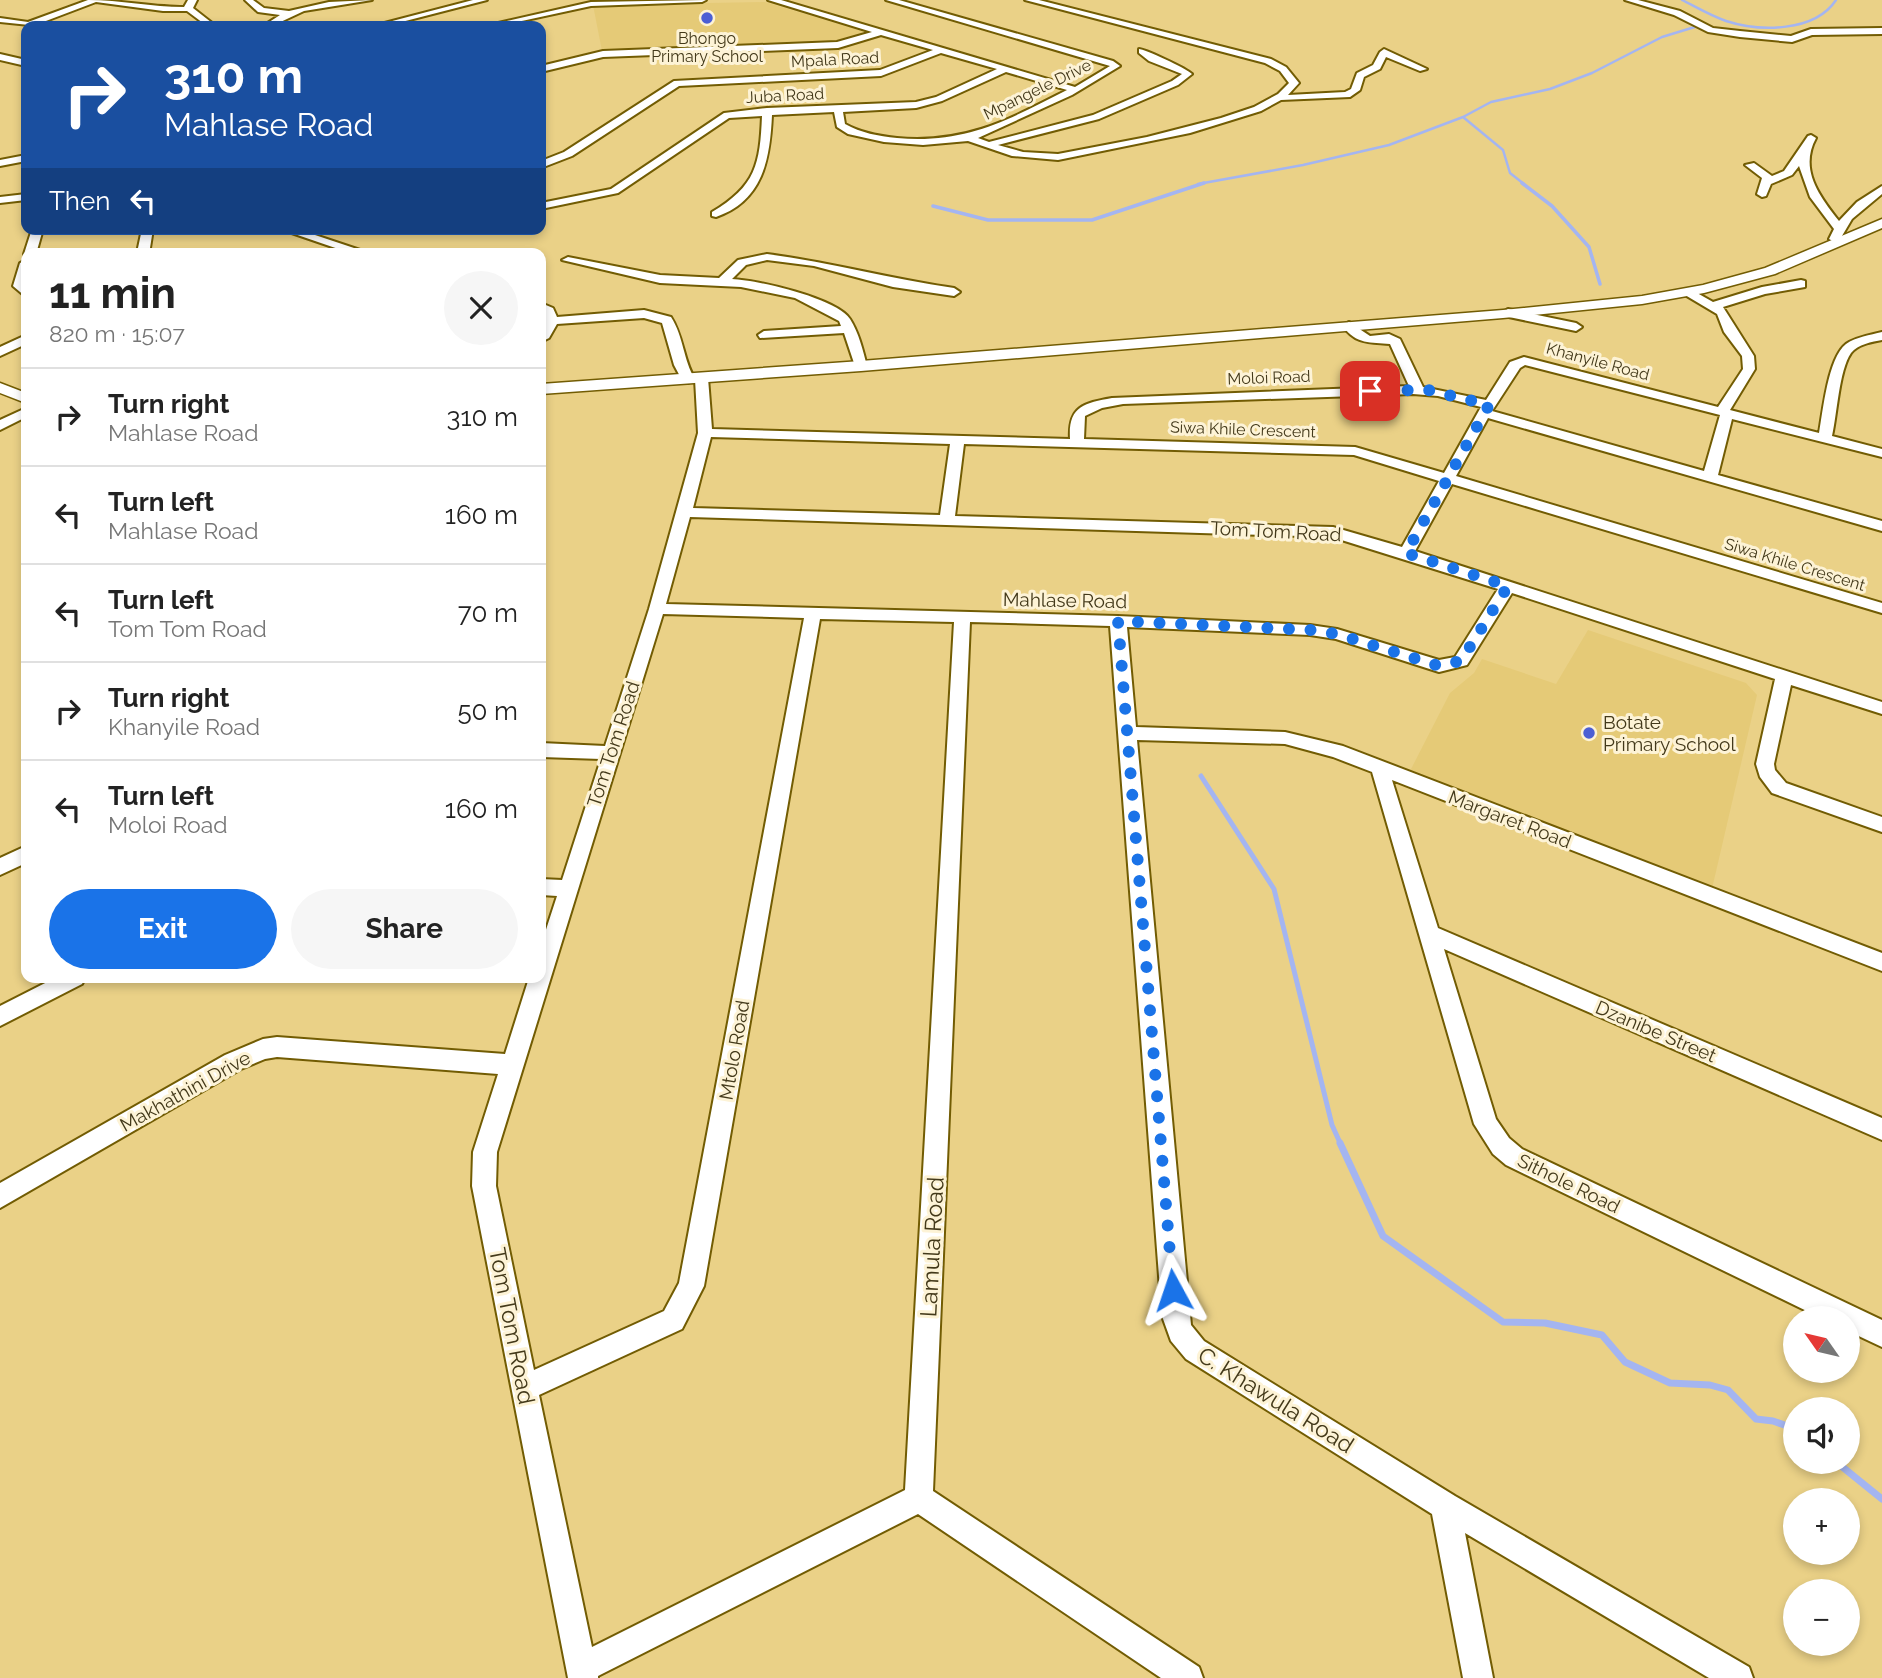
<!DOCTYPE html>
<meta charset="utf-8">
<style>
body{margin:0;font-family:Raleway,sans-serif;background:#f6f6f6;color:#222;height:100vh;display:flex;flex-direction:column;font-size:26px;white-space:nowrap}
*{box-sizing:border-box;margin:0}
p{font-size:23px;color:#767676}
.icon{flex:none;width:38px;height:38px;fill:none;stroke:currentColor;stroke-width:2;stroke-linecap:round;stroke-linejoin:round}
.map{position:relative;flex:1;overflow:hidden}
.drawer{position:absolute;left:21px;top:248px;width:525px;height:735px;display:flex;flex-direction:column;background:#fff;border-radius:14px;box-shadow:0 4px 10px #0003}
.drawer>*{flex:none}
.top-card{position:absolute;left:21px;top:21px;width:525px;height:214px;border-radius:14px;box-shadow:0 4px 10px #0003;background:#1a4fa0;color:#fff;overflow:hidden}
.needle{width:46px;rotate:304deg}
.tools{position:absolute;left:1783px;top:1306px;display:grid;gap:14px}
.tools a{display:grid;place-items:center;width:77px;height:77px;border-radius:50%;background:#fff;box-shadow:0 4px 10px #0003;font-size:35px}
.pin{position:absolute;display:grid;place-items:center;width:60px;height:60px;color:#fff;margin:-30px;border-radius:14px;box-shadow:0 4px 10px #0006}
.me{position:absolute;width:77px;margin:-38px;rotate:355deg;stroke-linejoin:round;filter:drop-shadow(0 0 5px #0008)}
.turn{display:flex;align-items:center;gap:24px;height:147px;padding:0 28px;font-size:32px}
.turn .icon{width:91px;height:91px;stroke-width:2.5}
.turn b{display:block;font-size:49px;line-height:60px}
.then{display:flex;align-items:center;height:66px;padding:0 28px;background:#0003;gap:14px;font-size:26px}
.round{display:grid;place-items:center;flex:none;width:74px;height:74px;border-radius:37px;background:#f6f6f6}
.overview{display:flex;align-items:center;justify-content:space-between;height:119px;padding:0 28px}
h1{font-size:42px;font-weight:700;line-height:52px}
.action{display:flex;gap:14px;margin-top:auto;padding:14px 28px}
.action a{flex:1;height:80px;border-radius:42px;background:#1a73e8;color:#fff;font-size:28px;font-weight:700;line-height:80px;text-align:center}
.action a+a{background:#f6f6f6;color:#222}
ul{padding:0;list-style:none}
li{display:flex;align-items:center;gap:21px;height:98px;padding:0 28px;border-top:2px solid #e0e0e0}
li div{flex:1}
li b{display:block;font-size:26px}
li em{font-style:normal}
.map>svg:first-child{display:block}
.built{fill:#e5ca77}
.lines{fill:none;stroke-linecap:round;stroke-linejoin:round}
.stream-far3{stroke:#a4b5f1;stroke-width:2.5}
.stream-far2{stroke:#a4b5f1;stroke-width:3.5}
.stream-far1{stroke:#a4b5f1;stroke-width:5}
.stream{stroke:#a4b5f1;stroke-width:7}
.minor-casing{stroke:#725c03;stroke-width:4}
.tertiary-casing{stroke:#725c03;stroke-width:3}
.minor{fill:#fff;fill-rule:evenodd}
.tertiary{fill:#fff;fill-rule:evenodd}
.route{stroke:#1a73e8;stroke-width:12;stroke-dasharray:0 21.6}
.poi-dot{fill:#4c5fd4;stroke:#fdf3d6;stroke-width:2.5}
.labels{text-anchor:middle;stroke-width:6;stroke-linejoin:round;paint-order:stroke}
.far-poi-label{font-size:16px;fill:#43391a;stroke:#fdf3d6}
.far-street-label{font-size:16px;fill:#43391a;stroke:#fdf3d6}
.street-label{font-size:19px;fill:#43391a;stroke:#fdf3d6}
.poi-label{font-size:19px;fill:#43391a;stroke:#fdf3d6;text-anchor:start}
.near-street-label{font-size:23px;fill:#43391a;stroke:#fdf3d6}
</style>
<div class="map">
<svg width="1882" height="1678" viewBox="0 0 1882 1678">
<rect width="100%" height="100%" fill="#ead187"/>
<!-- built -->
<path class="built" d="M765 2 862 31 863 35 839 42 602 51 593 5Z
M1588 630 1746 683 1757 695 1711 893 1410 771 1450 693 1474 673 1482 659 1556 684Z"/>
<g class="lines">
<!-- stream-far3 -->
<path class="stream-far3" d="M1682 0C1696 7 1711 16 1726 21 1760 32 1815 32 1836 0
M1463 117 1503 150 1510 173 1524 184
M1198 184 1303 165 1389 145 1463 117 1491 102 1550 89 1592 73 1662 37 1698 26"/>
<!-- stream-far2 -->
<path class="stream-far2" d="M1522 183 1552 206 1589 247 1600 284
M933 206 988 220H1092L1204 183"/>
<!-- stream-far1 -->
<path class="stream-far1" d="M1201 776 1274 889 1332 1125 1341 1145"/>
<!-- stream -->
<path class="stream" d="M1340 1143 1383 1236 1503 1322 1545 1323 1602 1335 1625 1362 1670 1383 1710 1385 1728 1390 1756 1419 1773 1421 1796 1429
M1835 1461 1882 1499"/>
<defs>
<path id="minor" d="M88 0C120 0 152 7 184 7L188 0H197L193 8 216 26H207L187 11H163L96 2 38 24 39 26 0 22V18L28 22Z
M245 0H253L264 8 289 11 329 2 372 0 304 11 272 26H263L280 15 258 12Z
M473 0H487L386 26H373Z
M706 0 702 2 591 6 499 26H485L591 2Z
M768 0H781L1075 87 1110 66 886 0H899L1113 61 1120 66 1072 95 978 138 989 142 1093 115 1172 81 1182 74 1149 61 1139 53V49C1144 49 1186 68 1192 74L1178 85 1099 119 998 145 1023 152 1058 154 1147 137 1221 118 1254 107 1278 94 1289 83 1280 71 1265 63 1025 0H1039L1271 59 1286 67 1299 83 1288 95 1345 92 1351 89 1357 73 1373 65 1380 52 1384 49 1427 69 1420 71 1386 57 1380 69 1364 77 1360 90 1350 97 1281 100 1261 111 1190 133 1058 160 1012 156 968 141 923 145 884 142 848 134 837 127 834 112 772 115C770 159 763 201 716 217L712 216V212C756 186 760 164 762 116L729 118 618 193 541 209V203L611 189 724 113 767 108 916 102 936 97 997 69 941 53 881 76 679 86 572 156 541 168V161L564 152 674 81 880 70 933 50 881 35 838 48 603 57 541 72V66L603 51 837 42 872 32ZM1006 72 1067 90C1008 120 966 144 897 138 878 136 861 133 845 124L843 112 916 108 942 101Z
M1625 0H1638L1680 11 1713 28 1740 31 1791 36 1811 29 1882 28V34L1812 35 1792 42 1740 37 1708 32 1674 15Z
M347 23 370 26H343Z
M0 54 26 60V66L0 60Z
M1811 135 1816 138C1799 169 1819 196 1839 221L1857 202 1882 186V194L1852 219 1839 241 1835 242 1829 239 1834 229 1810 197 1799 166 1792 175 1771 184 1766 196 1762 197 1757 194 1762 178 1745 165 1754 163 1772 176 1784 171 1808 136Z
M26 155V161L0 166V160Z
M26 194V200L0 203V197Z
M32 229H43L36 254H26V256L24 254Z
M142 229H153L150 248 152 254H140L138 248Z
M280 229H297L372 254H353Z
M767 254C830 262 891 279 954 288L960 292 954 296 893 287 814 266 767 260 746 265 732 279C757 280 836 298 850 319 859 333 863 351 867 366L861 370 855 366 844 333 760 338 758 335 764 331 841 326 839 321 795 298 741 287 660 283 562 260 568 257 660 275 719 278 738 260Z
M26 260V297L13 286 20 263Z
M1801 280 1805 281V287L1765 294 1723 307 1754 356 1755 369 1730 410 1819 433C1823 411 1828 358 1846 344 1856 337 1870 335 1882 332V340C1872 342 1858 344 1851 353 1839 370 1837 415 1832 436L1882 449V457L1732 419 1718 475 1882 521V531L1488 418 1456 476 1882 603V613L1452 484 1415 551 1882 702V714L1791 685 1774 764 1775 770 1786 783 1882 817V832L1772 793 1760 777 1756 764 1775 679 1512 593 1467 665 1439 672 1336 639 1310 635 1127 627 1136 727 1285 732 1343 746 1882 953V971L1392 780 1438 928 1882 1118V1140L1444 949 1496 1119 1509 1138 1522 1149 1882 1320V1347L1848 1331V1318H1821L1506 1165 1493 1154 1474 1124 1372 772 1333 757 1285 744 1137 740 1191 1325 1204 1341 1455 1496 1749 1667 1753 1678H1709L1465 1533 1493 1678H1463L1432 1514 1186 1359 1171 1341 1162 1316 1110 626 970 622 933 1491 1199 1667 1203 1678H1161L918 1514 598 1676V1678H568L472 1186 473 1152 498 1074 277 1057 265 1059 241 1069 0 1208V1183L225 1055 263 1039 277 1037 505 1054 529 978H541V945L557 896 541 895V879L562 880 601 759 541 757V743L605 746 649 609 698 433 695 379 688 383 683 382 674 365 662 323 644 318 557 324 549 338 541 342 545 318 541 312V303L553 308 557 317 644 310 671 317C684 337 683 360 695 379L701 374 708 378 712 429 1070 439C1068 407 1083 403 1112 398L1409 386 1390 344C1371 342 1356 345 1343 326L1349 322 1370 336 1389 334 1400 339 1423 387 1486 400 1510 362 1524 357 1718 407 1743 369 1742 356 1724 332 1717 314 1680 292 1690 289 1713 302 1762 287ZM1525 365 1720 415 1704 471 1492 411 1520 368ZM1413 394 1438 396 1481 407 1444 473 1355 447 1084 439 1085 416 1102 408 1123 404ZM711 437 950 444 940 515 693 508ZM964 444 1354 455 1439 481 1402 547 1333 527 955 516ZM690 517 1332 537 1498 589 1455 657 1439 660 1337 629 1310 625 1118 616 666 604ZM663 614 804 618 679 1283 664 1311 534 1370 496 1186 497 1152ZM820 619 954 622 905 1490 592 1647 539 1395 682 1329 704 1286Z
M1508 309 1576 323 1582 327 1576 331 1504 316 1502 313Z
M26 335V344L0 356V347Z
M26 408V417L0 430V420Z
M26 846V863L0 875V858Z
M55 978H85L82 984 0 1026V1006Z"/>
<path id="tertiary" d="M1882 219V228L1775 274 1704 293 1642 304 1503 318 861 371 541 394V384L861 361 1503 310 1642 296 1703 285 1765 268Z
M0 383 26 393V403L0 393Z"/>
</defs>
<!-- minor casing -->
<use href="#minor" class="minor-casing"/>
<!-- tertiary casing -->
<use href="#tertiary" class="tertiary-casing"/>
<!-- minor -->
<use href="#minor" class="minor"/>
<!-- tertiary -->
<use href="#tertiary" class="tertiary"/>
</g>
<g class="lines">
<!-- route -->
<path class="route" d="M1173 1290 1118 621 1310 630 1337 634 1439 666 1461 661 1508 586 1406 553 1489 405 1428 390 1370 391"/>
</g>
<!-- markers -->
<g class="poi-dot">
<circle cx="707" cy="18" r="7"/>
<circle cx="1589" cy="733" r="7"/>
</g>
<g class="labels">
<!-- far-poi labels -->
<g class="far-poi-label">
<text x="707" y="44">Bhongo<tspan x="707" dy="18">Primary School</tspan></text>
</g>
<!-- far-street labels -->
<g class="far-street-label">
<text transform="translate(835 59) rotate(-3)" y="6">Mpala Road</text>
<text transform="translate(1037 89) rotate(-26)" y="6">Mpangele Drive</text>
<text transform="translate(785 95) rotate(-3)" y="6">Juba Road</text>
<text transform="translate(1598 361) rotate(15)" y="6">Khanyile Road</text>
<text transform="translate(1269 377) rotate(-2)" y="6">Moloi Road</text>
<text transform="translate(1243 429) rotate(2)" y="6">Siwa Khile Crescent</text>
<text transform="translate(1795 564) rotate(17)" y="6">Siwa Khile Crescent</text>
</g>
<!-- street labels -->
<g class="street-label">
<text transform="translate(1276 531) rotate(3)" y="7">Tom Tom Road</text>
<text transform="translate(1065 600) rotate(1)" y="7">Mahlase Road</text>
<text transform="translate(613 744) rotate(-72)" y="7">Tom Tom Road</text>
<text transform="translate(1510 819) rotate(21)" y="7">Margaret Road</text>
<text transform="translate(1656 1031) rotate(23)" y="7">Dzanibe Street</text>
<text transform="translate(734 1050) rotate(-80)" y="7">Mtolo Road</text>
<text transform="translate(185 1091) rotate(-29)" y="7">Makhathini Drive</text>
<text transform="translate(1569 1183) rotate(26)" y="7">Sithole Road</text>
</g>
<!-- poi labels -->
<g class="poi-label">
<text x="1603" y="729">Botate<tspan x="1603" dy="22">Primary School</tspan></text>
</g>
<!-- near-street labels -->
<g class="near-street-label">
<text transform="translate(932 1247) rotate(-87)" y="8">Lamula Road</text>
<text transform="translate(512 1326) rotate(79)" y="8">Tom Tom Road</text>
<text transform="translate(1276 1400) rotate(32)" y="8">C. Khawula Road</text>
</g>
</g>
</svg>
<div class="tools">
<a><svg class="needle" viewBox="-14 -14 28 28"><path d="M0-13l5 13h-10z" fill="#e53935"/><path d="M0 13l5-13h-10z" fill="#767676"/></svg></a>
<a><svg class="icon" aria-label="sound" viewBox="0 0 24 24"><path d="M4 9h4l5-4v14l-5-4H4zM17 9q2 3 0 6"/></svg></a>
<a>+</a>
<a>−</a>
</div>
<div class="pin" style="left:1370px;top:391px;background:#d93025"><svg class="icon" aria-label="arrive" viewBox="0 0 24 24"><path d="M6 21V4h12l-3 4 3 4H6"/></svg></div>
<svg class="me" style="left:1173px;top:1290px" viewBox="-20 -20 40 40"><path d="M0-17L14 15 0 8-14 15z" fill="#1a73e8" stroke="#fff" stroke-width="4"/></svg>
<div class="top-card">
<div class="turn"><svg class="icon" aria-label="right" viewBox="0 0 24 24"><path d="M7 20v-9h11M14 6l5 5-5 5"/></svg><div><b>310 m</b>Mahlase Road</div></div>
<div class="then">Then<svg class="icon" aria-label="left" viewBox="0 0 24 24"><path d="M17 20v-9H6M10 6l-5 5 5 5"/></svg></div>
</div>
<section class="drawer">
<div class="overview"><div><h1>11 min</h1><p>820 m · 15:07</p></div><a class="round"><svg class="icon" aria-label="close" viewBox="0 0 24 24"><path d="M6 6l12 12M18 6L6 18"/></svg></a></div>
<ul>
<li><svg class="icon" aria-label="right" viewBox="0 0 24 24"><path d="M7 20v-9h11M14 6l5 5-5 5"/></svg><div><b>Turn right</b><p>Mahlase Road</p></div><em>310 m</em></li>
<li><svg class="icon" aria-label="left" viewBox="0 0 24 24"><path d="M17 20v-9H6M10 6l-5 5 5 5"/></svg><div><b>Turn left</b><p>Mahlase Road</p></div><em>160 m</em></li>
<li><svg class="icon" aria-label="left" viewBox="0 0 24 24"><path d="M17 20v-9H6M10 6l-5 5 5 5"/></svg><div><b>Turn left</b><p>Tom Tom Road</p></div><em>70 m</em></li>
<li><svg class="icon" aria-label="right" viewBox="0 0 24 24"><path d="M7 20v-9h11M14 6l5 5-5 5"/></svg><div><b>Turn right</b><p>Khanyile Road</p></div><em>50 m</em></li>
<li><svg class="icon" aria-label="left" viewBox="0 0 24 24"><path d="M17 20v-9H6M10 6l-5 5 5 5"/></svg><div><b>Turn left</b><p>Moloi Road</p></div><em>160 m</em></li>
</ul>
<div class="action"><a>Exit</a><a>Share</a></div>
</section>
</div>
